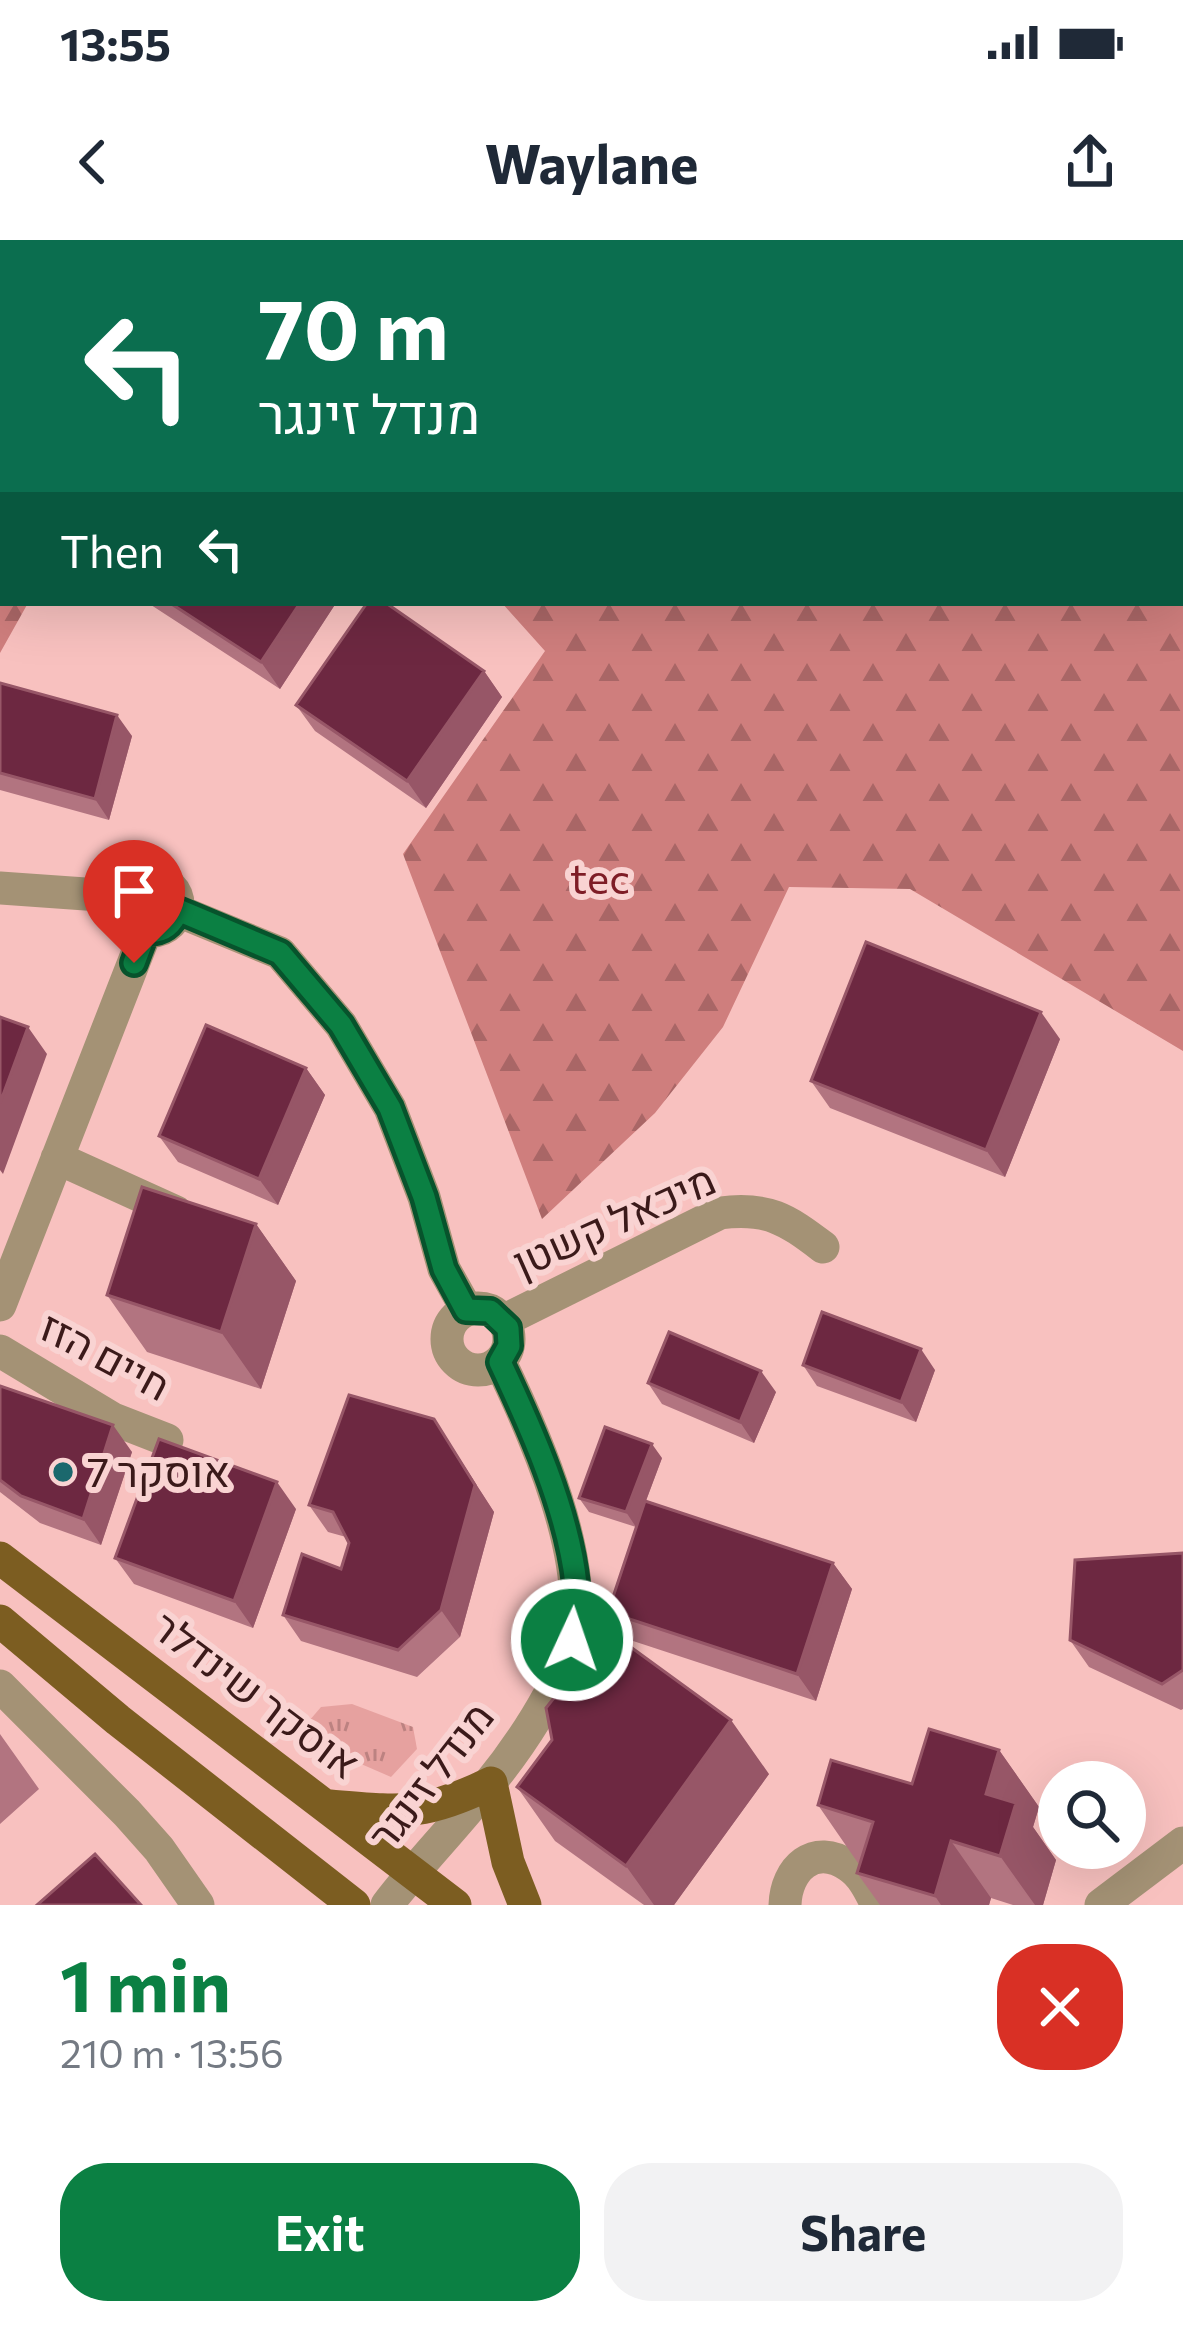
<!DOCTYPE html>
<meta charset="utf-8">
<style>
body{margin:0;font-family:Commissioner,Heebo,sans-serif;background:#f2f2f3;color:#1f2937;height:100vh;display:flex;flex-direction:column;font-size:45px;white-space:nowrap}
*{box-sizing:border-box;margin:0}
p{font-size:39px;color:#747a83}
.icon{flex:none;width:66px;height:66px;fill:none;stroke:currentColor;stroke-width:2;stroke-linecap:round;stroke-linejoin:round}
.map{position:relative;height:1665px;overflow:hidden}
.panel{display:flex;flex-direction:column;background:#fff;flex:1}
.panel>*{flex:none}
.top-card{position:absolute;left:0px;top:0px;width:1185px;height:366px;box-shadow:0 12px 48px #0002;background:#0b6e4f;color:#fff;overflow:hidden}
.controls{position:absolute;left:1038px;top:1521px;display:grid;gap:24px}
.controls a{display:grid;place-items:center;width:108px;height:108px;border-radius:50%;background:#fff;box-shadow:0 12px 48px #0002;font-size:60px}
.pin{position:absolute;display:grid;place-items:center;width:102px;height:102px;color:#fff;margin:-123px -51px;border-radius:50% 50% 50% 0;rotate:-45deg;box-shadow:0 0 12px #0007}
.pin .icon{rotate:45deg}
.me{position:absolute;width:132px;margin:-66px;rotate:3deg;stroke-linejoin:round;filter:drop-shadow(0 0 9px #0008)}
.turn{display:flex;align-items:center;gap:42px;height:252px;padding:0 60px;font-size:54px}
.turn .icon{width:156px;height:156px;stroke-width:2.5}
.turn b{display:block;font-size:84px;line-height:102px}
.then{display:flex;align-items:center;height:114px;padding:0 60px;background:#0003;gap:24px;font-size:45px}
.round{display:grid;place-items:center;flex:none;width:126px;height:126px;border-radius:48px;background:#f2f2f3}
.summary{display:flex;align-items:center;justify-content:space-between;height:204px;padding:0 60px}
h1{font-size:72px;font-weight:700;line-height:90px;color:#0b8043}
.primary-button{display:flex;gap:24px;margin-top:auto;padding:24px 60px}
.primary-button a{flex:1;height:138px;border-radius:48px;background:#0b8043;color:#fff;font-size:48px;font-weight:700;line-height:138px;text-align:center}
.primary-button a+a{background:#f2f2f3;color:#1f2937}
.status{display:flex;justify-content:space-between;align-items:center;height:84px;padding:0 60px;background:#fff;direction:ltr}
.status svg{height:33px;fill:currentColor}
header{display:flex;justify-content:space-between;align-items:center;height:156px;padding:0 60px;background:#fff;font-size:54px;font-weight:700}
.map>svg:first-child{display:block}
.forest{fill:url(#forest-firs)}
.park{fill:url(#park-tufts)}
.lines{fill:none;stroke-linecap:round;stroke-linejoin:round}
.minor{stroke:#a49275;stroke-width:33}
.primary{stroke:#7c5d21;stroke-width:33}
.wall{fill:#b27480}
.shaded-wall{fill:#975667}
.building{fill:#6d2841;stroke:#975667;stroke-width:3}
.route-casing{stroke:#07532c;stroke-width:30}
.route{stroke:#0b8043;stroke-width:21}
.poi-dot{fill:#1b686d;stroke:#f9d3d2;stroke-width:4.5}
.labels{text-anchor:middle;stroke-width:12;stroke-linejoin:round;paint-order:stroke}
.park-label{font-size:42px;fill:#7e1c26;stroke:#f9d3d2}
.street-label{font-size:42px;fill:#3b1a1a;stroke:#f9d3d2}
.poi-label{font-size:42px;fill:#3b1a1a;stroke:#f9d3d2;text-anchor:start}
</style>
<div class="status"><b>13:55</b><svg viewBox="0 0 49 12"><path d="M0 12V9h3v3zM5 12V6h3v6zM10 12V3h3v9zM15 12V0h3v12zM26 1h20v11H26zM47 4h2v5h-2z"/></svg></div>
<header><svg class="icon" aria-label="back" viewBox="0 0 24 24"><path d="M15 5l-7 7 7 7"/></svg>Waylane<svg class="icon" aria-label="share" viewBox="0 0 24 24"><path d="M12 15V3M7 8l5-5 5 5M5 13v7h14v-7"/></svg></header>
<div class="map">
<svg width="1183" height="1665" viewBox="0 0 1183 1665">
<defs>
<pattern id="forest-firs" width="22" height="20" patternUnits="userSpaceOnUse" patternTransform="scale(3)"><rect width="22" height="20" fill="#cf7e7d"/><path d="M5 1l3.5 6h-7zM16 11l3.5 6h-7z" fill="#a96666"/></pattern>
<pattern id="park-tufts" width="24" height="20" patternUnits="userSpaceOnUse" patternTransform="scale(3)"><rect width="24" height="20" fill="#e6a19f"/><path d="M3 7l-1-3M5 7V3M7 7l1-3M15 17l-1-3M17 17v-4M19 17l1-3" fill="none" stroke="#bc8281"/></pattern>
</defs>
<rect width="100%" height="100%" fill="#f8c1bf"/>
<!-- forest -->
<path class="forest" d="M0 0H1183V811L910 649 789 647 723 787 655 873 542 979 403 614 545 411 502 363H1182V3H3V363H28L0 413Z"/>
<!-- park -->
<path class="park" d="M352 1464 413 1487 417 1509 391 1537 322 1507 309 1481 321 1467Z"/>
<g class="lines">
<!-- minor -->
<path class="minor" d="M126 665a26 26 0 1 1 52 0a26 26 0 1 1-52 0Z
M0 648 128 657
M178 671 280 713 341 785 390 868 424 957 444 1029 467 1070
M57 918 176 972
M0 1065 146 691
M447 1099a31 31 0 1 1 62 0a31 31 0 1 1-62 0Z
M503 1081 720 973C768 967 786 979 823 1007
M0 1111 113 1179 167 1200
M0 1446 127 1573 159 1609 198 1665
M387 1665C419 1623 456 1586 488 1545 518 1509 559 1448 571 1403 593 1324 534 1193 500 1122
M785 1665C786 1629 814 1602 849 1626 862 1634 870 1651 877 1665
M1101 1665 1183 1603"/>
<!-- primary -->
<path class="primary" d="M0 1318 455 1665
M0 1381 118 1480 354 1665
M330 1566C402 1572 424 1576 491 1543L508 1622 525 1665"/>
</g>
<!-- wall -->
<path class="wall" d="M148 363H336L280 449Z
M484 431 502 457 426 568 315 491 296 465Z
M0 443 132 496 109 580 0 550Z
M1060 799 1005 937 830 868 811 841Z
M306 828 325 855 278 965 178 922 159 896Z
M256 984 296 1041 261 1149 147 1112 107 1055Z
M803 1125 935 1130 916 1182 817 1146Z
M648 1143 776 1152 754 1203 662 1164Z
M0 1146 132 1212 101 1305 40 1283 0 1252Z
M434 1179 494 1272 460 1397 417 1437 301 1401 283 1375 341 1329 349 1303 346 1297 328 1292 309 1265Z
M662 1218 646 1261 833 1323 852 1349 816 1461 627 1399 608 1372 636 1287 589 1272 579 1258Z
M296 1269 253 1388 134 1344 115 1318Z
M1183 1313V1469L1181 1470 1089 1427 1070 1400Z
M0 1494 39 1549 0 1584Z
M999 1510 1039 1567 1033 1587 1056 1620 1043 1665H1013L991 1658 989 1665H880L857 1633 860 1623H858L818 1565 912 1544Z
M769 1534 674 1665H644L555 1601 517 1547Z"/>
<!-- shaded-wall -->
<path class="shaded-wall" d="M300 363H336L280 449 261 422Z
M484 431 502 457 426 568 407 541Z
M117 475 132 496 109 580 95 559Z
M1041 772 1060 799 1005 937 986 910Z
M28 787 47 814 3 934 0 930V863Z
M306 828 325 855 278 965 259 939Z
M256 984 296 1041 261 1149 221 1092Z
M921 1109 935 1130 916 1182 901 1162Z
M761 1131 776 1152 754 1203 740 1182Z
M434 1179 494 1272 460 1397 441 1370Z
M113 1185 132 1212 101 1305 83 1279Z
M652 1204 662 1218 636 1287 626 1272Z
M277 1242 296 1269 253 1388 234 1361Z
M833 1323 852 1349 816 1461 797 1434Z
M731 1480 769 1534 674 1665H654L626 1626Z
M999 1510 1039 1567 1033 1587 1056 1620 1043 1665H1035L1000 1616 986 1554Z
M951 1601 991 1658 989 1665H941L935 1656Z"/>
<!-- building -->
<path class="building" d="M170 363H300L261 422Z
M367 363H386L484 431 407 541 296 465Z
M0 443 117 475 95 559 0 533Z
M866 702 1041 772 986 910 811 841Z
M0 777 28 787 0 863Z
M206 785 306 828 259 939 159 896Z
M142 947 256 984 221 1092 107 1055Z
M822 1072 921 1109 901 1162 803 1125Z
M669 1092 761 1131 740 1182 648 1143Z
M0 1146 113 1185 83 1279 21 1256 0 1240Z
M349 1155 434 1179 475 1245 441 1370 398 1410 283 1375 302 1314 341 1329 349 1303 333 1272 309 1265Z
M605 1187 652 1204 626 1272 579 1258Z
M159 1199 277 1242 234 1361 115 1318Z
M645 1261 833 1323 797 1434 608 1372Z
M1183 1313V1430L1162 1444 1070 1400 1075 1320Z
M632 1408 731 1480 626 1626 517 1547 552 1500 546 1468 569 1439 605 1444Z
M929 1489 999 1510 986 1554 1016 1563 1000 1616 951 1601 935 1656 857 1633 873 1582 818 1565 831 1520 912 1544Z
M95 1614 141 1665H37Z"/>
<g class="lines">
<defs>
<path id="route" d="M134 723 146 691C162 693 172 685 178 670L280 713 341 785 390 868 424 957 444 1029 466 1070 490 1071 508 1088 509 1106 500 1122C531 1188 568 1270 576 1344 578 1361 574 1382 572 1400"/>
</defs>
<!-- route casing -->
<use href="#route" class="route-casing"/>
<!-- route -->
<use href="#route" class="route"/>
</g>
<!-- markers -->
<circle class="poi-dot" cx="63" cy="1232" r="12"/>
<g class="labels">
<!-- park labels -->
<g class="park-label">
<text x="600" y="654">tec</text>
</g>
<!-- street labels -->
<g class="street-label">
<text transform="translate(614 981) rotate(-24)" y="15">מיכאל קשטן</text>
<text transform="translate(105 1116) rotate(28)" y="15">חיים הזז</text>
<text transform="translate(256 1455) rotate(37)" y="15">אוסקר שינדלר</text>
<text transform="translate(431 1536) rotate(-52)" y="15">מנדל זינגר</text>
</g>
<!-- poi labels -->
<g class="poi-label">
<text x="87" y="1247">אוסקר 7</text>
</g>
</g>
</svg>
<div class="controls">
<a><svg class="icon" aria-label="search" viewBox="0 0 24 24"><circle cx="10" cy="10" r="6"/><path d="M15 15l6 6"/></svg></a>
</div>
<div class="pin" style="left:134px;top:723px;background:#d93025"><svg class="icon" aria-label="arrive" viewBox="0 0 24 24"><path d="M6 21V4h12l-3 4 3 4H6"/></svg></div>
<svg class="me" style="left:572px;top:1400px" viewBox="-20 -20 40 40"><circle r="17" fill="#0b8043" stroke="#fff" stroke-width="3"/><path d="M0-11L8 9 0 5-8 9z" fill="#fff"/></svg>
<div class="top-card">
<div class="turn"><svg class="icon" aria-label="left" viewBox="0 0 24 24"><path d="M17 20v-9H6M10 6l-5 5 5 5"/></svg><div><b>70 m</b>מנדל זינגר</div></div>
<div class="then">Then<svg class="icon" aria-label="left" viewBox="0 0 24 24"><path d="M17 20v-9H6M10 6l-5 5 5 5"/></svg></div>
</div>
</div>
<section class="panel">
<div class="summary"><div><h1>1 min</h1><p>210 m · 13:56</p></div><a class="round" style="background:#d93025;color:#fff"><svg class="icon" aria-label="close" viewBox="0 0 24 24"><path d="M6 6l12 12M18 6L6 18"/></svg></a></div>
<div class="primary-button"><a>Exit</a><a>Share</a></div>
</section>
